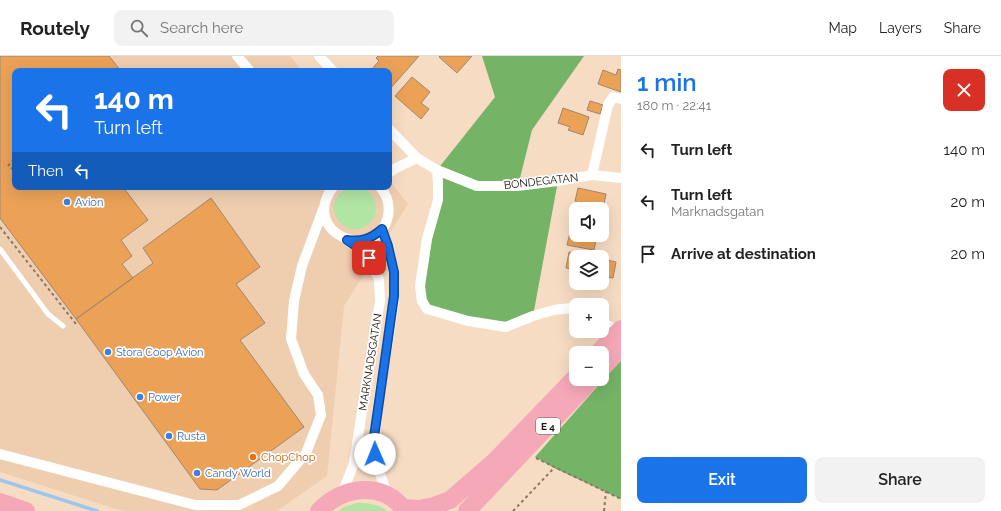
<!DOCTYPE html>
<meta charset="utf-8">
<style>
body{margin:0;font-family:Raleway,sans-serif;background:#f2f2f2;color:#222;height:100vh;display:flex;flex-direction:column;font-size:15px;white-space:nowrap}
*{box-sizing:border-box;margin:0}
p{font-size:13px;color:#767676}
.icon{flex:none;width:22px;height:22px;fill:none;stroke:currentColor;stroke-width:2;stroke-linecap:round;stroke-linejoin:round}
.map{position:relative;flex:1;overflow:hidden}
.sheet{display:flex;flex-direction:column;background:#fff;width:380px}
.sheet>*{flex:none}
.hud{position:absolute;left:12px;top:12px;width:380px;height:122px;border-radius:8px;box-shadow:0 4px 16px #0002;background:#1a73e8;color:#fff;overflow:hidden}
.tools{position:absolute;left:569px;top:146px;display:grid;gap:8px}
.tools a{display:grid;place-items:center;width:40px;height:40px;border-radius:8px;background:#fff;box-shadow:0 4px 16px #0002;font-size:20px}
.pin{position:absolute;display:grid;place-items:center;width:34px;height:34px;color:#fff;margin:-17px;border-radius:8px;box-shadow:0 2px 6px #0006}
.me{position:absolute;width:44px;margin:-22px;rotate:359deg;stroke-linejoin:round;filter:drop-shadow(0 0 3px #0008)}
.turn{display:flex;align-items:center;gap:14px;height:84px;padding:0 16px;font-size:18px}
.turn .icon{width:52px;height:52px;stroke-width:2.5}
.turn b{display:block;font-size:28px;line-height:34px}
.then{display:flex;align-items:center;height:38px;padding:0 16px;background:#0003;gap:8px;font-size:15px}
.round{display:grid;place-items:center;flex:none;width:42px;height:42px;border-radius:8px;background:#f2f2f2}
.headline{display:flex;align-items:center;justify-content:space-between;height:68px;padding:0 16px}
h1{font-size:24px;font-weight:600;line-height:30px;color:#1a73e8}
.primary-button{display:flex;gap:8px;margin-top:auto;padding:8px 16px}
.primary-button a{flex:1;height:46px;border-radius:8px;background:#1a73e8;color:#fff;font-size:16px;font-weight:600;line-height:46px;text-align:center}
.primary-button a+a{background:#f2f2f2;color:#222}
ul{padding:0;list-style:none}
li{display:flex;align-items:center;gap:12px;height:52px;padding:0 16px}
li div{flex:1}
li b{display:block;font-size:15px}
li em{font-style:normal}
header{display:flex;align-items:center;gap:24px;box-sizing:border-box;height:56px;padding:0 20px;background:#fff;border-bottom:1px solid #e0e0e0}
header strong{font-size:19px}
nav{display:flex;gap:22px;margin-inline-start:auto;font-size:14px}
.search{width:280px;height:36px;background:#f2f2f2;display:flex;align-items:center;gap:10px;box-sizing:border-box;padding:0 14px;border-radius:8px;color:#767676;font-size:15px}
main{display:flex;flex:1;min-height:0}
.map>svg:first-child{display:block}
.built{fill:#efceb0}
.green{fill:#b0e5a3}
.forest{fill:#75b366}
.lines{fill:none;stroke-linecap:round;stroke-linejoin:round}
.stream{stroke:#9bc6f0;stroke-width:3.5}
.building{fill:#eba257;stroke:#9f8670}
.path{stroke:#8a7868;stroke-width:2;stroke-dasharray:3 3;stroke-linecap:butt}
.lane{stroke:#fff;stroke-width:5}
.street{stroke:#fff;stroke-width:10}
.highway{stroke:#f5a9b8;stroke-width:18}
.route-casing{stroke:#114b97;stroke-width:10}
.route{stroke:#1a73e8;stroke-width:7}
.shop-dot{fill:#3f7fe0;stroke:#fff;stroke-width:1.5}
.food-dot{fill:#e8710a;stroke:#fff;stroke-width:1.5}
.labels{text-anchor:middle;stroke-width:3.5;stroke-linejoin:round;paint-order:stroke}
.shield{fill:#fff;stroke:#605a54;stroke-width:1}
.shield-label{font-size:10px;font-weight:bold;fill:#1c130b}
.street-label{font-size:11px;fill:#1c130b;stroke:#fff}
.shop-label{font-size:11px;fill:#366cbe;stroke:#fff;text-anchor:start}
.food-label{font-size:11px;fill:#c56008;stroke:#fff;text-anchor:start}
</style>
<header>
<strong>Routely</strong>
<div class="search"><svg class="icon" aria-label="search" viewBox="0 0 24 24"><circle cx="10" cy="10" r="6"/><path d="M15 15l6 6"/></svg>Search here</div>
<nav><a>Map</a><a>Layers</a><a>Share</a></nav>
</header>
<main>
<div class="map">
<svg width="621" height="455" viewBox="0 0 621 455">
<rect width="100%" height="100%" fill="#f6dcc3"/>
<!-- built -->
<path class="built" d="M0 0H290L302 15H15V131H389V124L408 148 344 250 327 420 277 455H127L116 453 0 416Z"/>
<!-- green -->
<path class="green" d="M334 152a21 21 0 1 1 42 0a21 21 0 1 1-42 0Z
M357 447C368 447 378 448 387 455H338L344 451Z"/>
<!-- forest -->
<path class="forest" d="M482 0H584L532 74 518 130 558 125 533 260 506 271 436 256 422 245 438 144 437 114 495 41Z
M621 304V443L554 412 535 401Z"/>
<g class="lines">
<!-- stream -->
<path class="stream" d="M0 424 97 455"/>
</g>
<!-- building -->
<path class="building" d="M0 0H109L121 15H15V131H123L148 164 121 184 132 200 122 208 133 222 76 263 0 162Z
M378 0H419L389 34V15H370L379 5 376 2Z
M440 0H472L457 17 439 1Z
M618 13 621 14V36L598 28 603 14 616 19Z
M412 21 430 36 421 47 429 53 421 63 395 40Z
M590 45 603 49 600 58 587 54Z
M563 52 589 61 583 79 568 74 570 71 558 67Z
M578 132 606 138 602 158V153H576V179H597L594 194 567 189 577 146 575 145Z
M211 142 260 211 236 228 265 267 240 284 304 371 217 434 200 433 76 263 153 207 143 192Z
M569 196 593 201H576V214L566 212Z
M602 203 616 206 613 222 602 220Z"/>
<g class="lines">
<!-- path -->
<path class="path" d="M8 110 15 102
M11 113 15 109
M0 171 76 268
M536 402 621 443
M513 455 554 412
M604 455 606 435"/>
<!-- lane -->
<path class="lane" d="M0 193 48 258 63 270"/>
<!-- street -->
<path class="street" d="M237 0 250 15
M319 0 333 15
M621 43 613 41 608 49 592 119 621 122
M389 73 417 102 437 114 477 130H517L558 125 592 119
M437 114 438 126V144L427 183 420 230 422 245 427 253 468 265 506 271 533 260 554 254 571 252 576 253
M389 117 396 112 417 102
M333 131C298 178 378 209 388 160 390 149 387 139 380 131
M382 173 388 190 394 216V248L379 341 374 389 380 418 388 440
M602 266 611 271
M0 398 195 449H239L278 430 306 397 321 359 318 339 304 318 291 283 294 245 302 210 324 151
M342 438 354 407 365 336 380 245 379 224 374 212 369 203 359 193 347 184"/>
<!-- highway -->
<path class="highway" d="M598 297 621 273
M602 312 621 292
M0 446 26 455
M403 452 419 453 434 450 450 444 495 405 576 321
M319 455C342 430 384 424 405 455
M467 455 592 323"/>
</g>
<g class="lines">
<defs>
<path id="route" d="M369 202 360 193 347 184C361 186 371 183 382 173L388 190 394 216V240L374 381 375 398"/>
</defs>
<!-- route casing -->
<use href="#route" class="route-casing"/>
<!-- route -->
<use href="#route" class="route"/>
</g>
<!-- markers -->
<g class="shop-dot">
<circle cx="67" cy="146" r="4"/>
<circle cx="108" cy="296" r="4"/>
<circle cx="140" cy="341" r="4"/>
<circle cx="169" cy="380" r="4"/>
<circle cx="197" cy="417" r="4"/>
</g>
<circle class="food-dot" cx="253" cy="401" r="4"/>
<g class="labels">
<!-- shield labels -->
<rect class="shield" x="536" y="362" width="24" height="16" rx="3"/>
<g class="shield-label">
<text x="548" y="374">E 4</text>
</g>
<!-- street labels -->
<g class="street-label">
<text transform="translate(541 125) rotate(-6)" y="4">BONDEGATAN</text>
<text transform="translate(370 306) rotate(-81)" y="4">MARKNADSGATAN</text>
</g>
<!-- shop labels -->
<g class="shop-label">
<text x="75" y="150">Avion</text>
<text x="116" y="300">Stora Coop Avion</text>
<text x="148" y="345">Power</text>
<text x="177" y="384">Rusta</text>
<text x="205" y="421">Candy World</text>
</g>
<!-- food labels -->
<g class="food-label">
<text x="261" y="405">ChopChop</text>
</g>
</g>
</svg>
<div class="tools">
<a><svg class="icon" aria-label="sound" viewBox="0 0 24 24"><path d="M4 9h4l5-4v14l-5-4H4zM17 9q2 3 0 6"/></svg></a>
<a><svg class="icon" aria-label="layers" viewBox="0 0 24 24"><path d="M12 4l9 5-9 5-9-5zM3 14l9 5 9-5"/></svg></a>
<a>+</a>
<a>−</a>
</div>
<div class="pin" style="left:369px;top:202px;background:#d93025"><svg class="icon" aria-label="arrive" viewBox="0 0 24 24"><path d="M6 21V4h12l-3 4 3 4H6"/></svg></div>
<svg class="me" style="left:375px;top:398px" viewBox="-20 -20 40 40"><circle r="19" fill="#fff"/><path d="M0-13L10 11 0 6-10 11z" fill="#1a73e8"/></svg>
<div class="hud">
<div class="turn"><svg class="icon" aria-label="left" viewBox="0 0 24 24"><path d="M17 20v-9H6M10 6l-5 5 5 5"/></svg><div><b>140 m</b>Turn left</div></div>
<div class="then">Then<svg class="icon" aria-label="left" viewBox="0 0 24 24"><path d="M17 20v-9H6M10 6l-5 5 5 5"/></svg></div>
</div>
</div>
<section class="sheet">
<div class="headline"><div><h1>1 min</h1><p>180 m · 22:41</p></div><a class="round" style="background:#d93025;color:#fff"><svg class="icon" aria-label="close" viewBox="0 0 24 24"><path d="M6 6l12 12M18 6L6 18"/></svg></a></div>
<ul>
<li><svg class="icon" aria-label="left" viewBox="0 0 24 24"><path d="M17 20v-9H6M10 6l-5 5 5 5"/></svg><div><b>Turn left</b></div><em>140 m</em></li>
<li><svg class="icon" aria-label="left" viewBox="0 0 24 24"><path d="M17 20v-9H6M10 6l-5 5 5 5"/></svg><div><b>Turn left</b><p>Marknadsgatan</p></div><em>20 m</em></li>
<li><svg class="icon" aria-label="arrive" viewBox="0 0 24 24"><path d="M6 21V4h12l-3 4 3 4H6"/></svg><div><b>Arrive at destination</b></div><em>20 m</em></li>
</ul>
<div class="primary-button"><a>Exit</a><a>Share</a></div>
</section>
</main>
